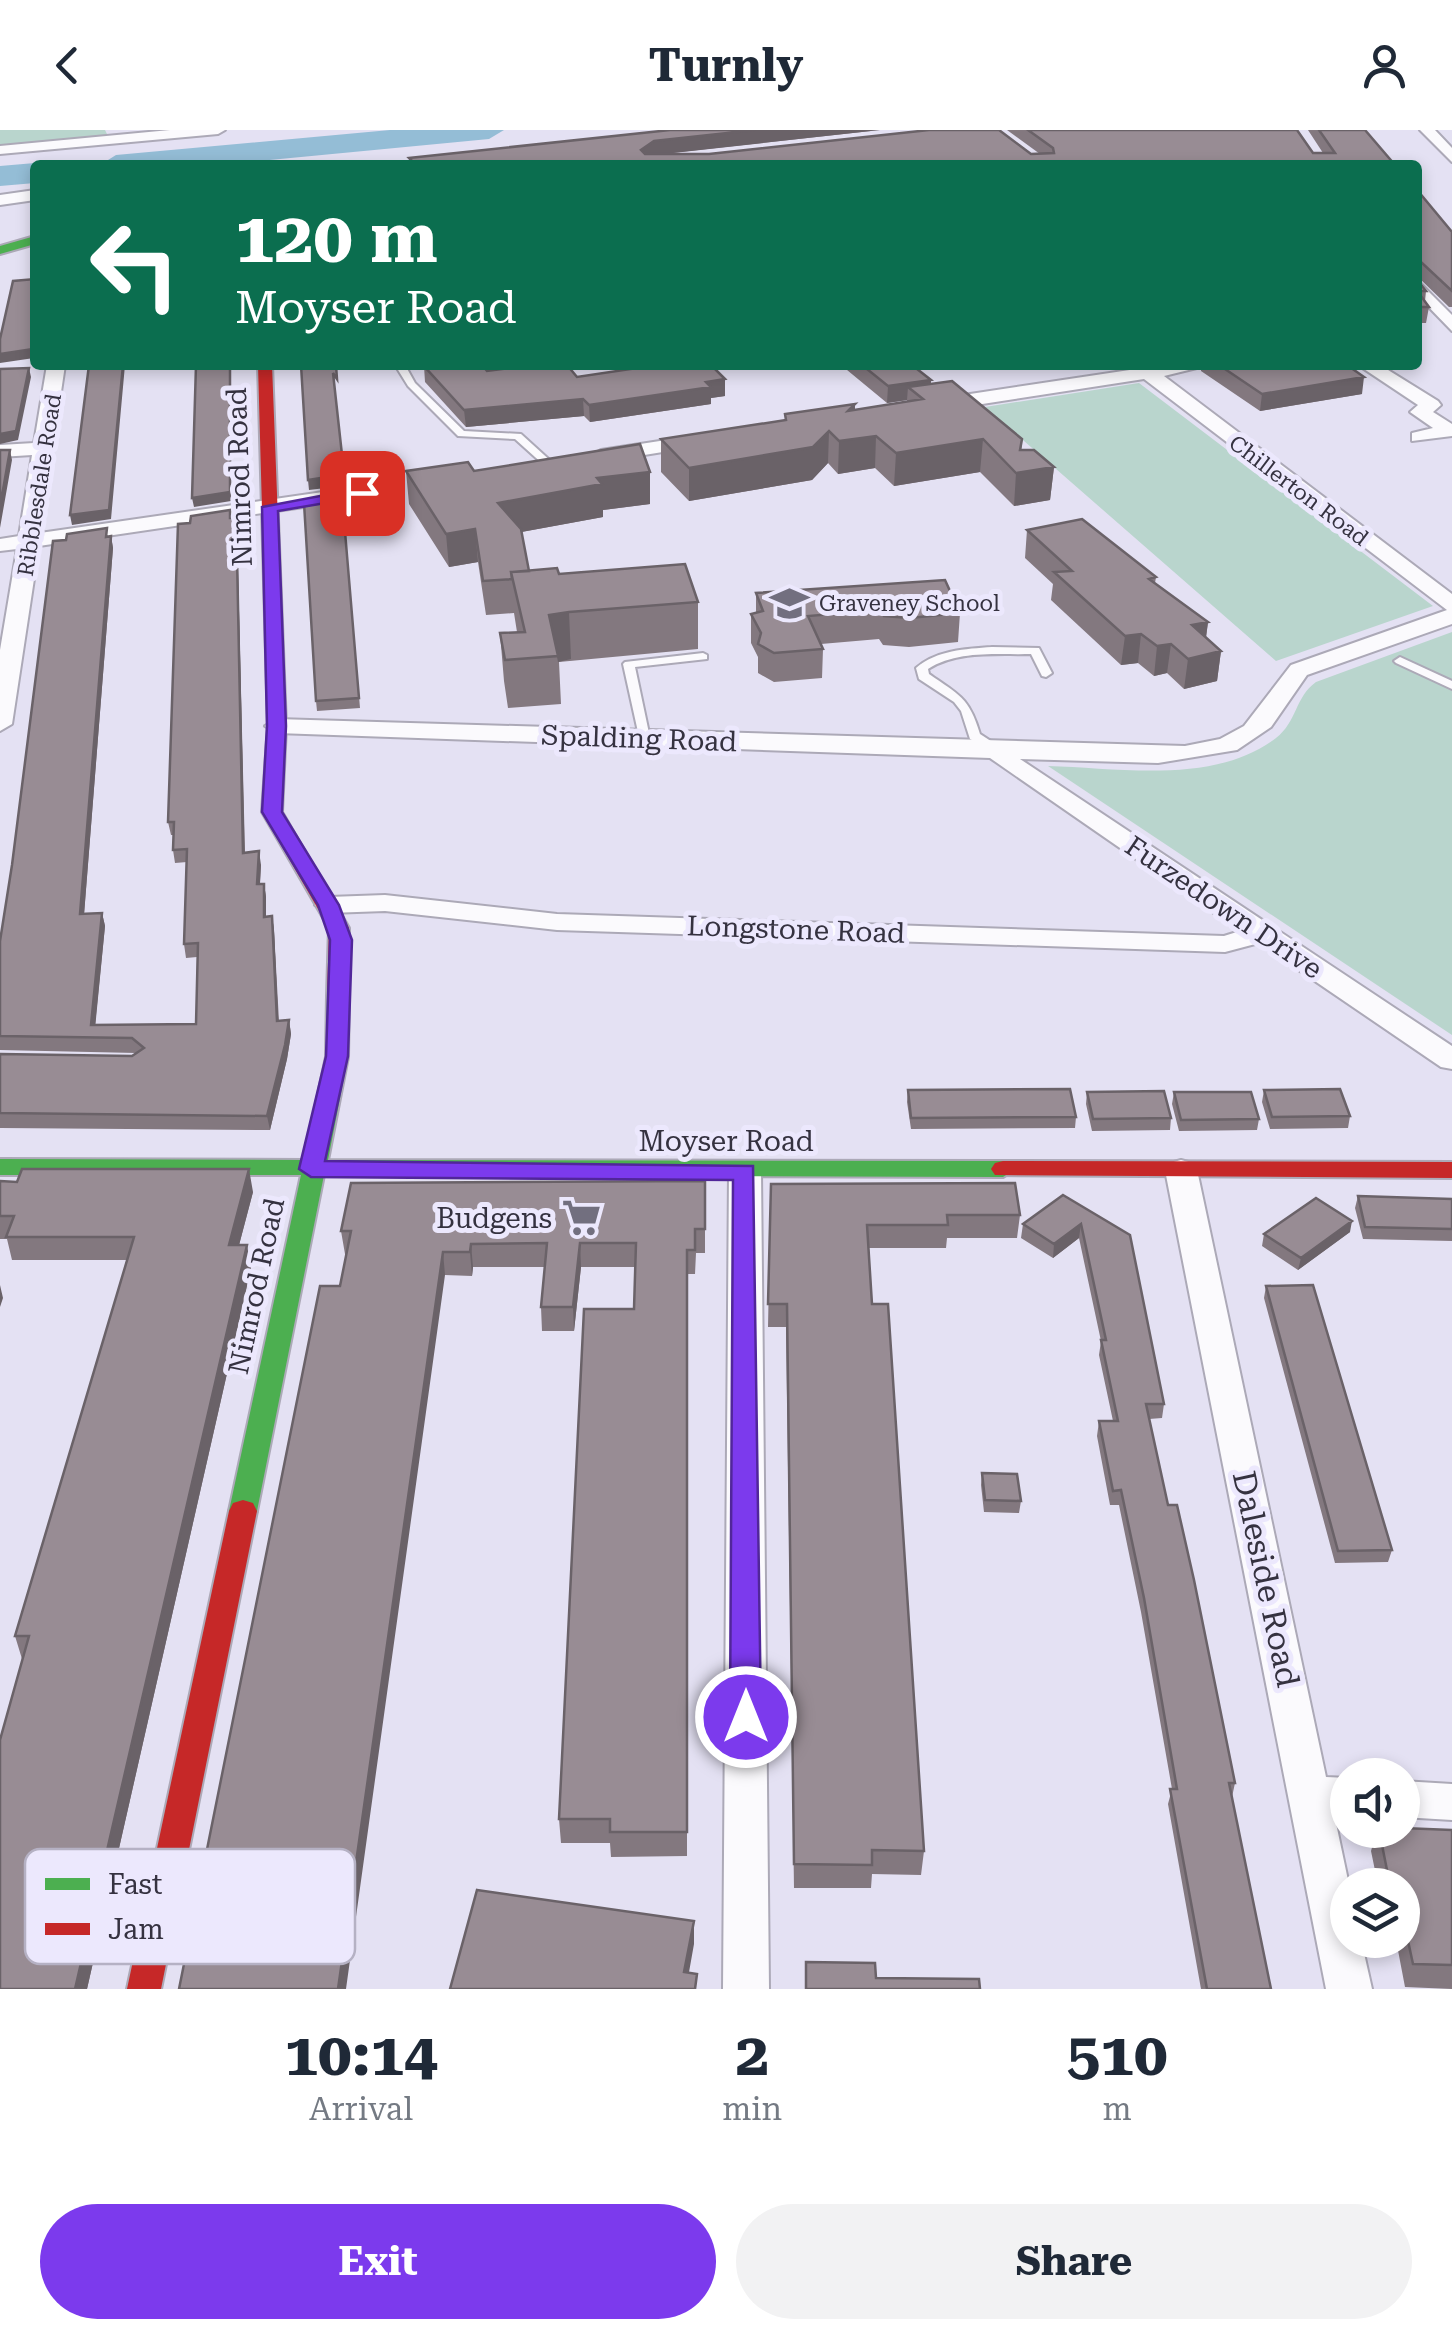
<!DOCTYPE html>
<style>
body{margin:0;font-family:"Roboto Serif",serif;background:#f2f2f3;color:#1f2937;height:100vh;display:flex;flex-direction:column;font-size:38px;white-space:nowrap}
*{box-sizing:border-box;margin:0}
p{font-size:32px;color:#747a83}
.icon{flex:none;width:55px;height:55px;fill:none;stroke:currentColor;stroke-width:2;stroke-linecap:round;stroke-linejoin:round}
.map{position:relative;height:1859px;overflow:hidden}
.panel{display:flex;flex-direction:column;background:#fff;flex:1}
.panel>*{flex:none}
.banner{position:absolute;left:30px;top:30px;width:1392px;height:210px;border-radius:10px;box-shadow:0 5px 15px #0003;background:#0b6e4f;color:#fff;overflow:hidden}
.controls{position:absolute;left:1330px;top:1628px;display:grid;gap:20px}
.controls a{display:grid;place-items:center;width:90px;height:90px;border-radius:50%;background:#fff;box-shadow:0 5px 15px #0003;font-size:50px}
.pin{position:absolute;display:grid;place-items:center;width:85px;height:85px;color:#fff;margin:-42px;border-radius:20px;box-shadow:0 5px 15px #0006}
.me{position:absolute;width:110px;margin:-55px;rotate:0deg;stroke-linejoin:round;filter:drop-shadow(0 0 8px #0008)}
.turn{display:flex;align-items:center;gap:35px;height:210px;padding:0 40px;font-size:45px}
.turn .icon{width:130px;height:130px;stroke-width:2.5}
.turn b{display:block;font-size:70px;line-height:85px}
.eta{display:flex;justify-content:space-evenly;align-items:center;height:170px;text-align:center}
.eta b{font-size:60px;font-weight:700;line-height:70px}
.primary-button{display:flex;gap:20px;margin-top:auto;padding:20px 40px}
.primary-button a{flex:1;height:115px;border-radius:60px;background:#7c3aed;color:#fff;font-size:40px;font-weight:700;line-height:115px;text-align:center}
.primary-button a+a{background:#f2f2f3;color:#1f2937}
header{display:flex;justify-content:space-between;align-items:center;height:130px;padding:0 40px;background:#fff;font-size:45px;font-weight:700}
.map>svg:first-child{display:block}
.green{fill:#b9d5cd}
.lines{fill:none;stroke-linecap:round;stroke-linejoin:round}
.river{fill:#94bdd6;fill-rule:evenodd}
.lane-casing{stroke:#aca9b7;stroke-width:4}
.street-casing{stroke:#aca9b7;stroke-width:4}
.fast-casing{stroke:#aca9b7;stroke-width:4}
.jam-casing{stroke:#aca9b7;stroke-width:4}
.lane{fill:#fbfafd;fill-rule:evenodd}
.street{fill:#fbfafd;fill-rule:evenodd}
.fast{fill:#4caf50;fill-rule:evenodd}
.jam{fill:#c62828;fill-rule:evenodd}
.wall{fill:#83787f}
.shaded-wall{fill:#6a6268}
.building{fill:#988c94;stroke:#6a6268;stroke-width:2.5}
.route{fill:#7c3aed;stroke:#51269a;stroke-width:2.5}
.labels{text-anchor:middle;stroke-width:10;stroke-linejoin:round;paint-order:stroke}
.far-street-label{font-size:22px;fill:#353240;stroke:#ece8fd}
.far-poi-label{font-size:22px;fill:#353240;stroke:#ece8fd;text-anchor:start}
.street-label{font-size:28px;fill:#353240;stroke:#ece8fd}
.poi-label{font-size:28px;fill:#353240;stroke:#ece8fd;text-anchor:end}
.near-street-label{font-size:32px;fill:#353240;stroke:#ece8fd}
.key{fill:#ece8fd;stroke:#b5b1c4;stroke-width:2.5}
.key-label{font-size:28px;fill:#353240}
</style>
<header><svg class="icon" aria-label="back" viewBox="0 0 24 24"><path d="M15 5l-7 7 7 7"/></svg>Turnly<svg class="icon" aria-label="person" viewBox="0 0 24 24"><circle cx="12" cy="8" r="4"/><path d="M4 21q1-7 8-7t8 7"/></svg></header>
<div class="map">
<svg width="1452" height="1859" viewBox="0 0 1452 1859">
<rect width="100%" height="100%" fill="#e4e1f3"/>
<!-- green -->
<path class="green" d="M0 0H105L108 6 0 17Z
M1139 253 1433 476 1276 531 985 277Z
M1452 502V905L1048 636C1121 638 1214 655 1276 608 1297 592 1295 567 1316 552Z"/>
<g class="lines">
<!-- river -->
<path class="river" d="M390 0H504L489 9 216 35H100L116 25Z
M35 33 41 35H35V53L0 56V36Z"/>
<defs>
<path id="lane" d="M395 235H405L415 253 464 301 521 304 554 334 545 336 515 309 458 306 408 256Z
M992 517 1039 518 1052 543 1046 547 1042 546 1031 524C997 525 958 520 928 539L929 544C959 565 969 567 980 604L1003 619 997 623 970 609 961 581 954 572 919 549 916 538C937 520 965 519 992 517Z
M703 523 707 525V529L635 537 650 608 648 611H640L623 534 625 532Z
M1400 527 1452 551V559L1396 533 1394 531Z"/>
<path id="street" d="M170 0H225L218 4 0 24V16Z
M1420 0H1435L1452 18V32Z
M35 60V70L0 75V65Z
M1418 151 1452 185V201L1418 166Z
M47 235H65L40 403 392 352 402 358 392 364 39 416 12 594 0 601V520L17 419 0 421V409L19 406 32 325 0 327V315L34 313Z
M1163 235H1209L1164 246 1452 464V494L1307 545 1271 597 1237 620 1158 633 1020 629 1452 916V939L1441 937 1259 813 1225 822 557 800 385 781 329 783 315 775 329 767 385 765 557 784 1224 806 1240 801 990 628 277 603 265 596 277 589 1185 616 1220 609 1244 596 1291 535 1447 480 1144 249 937 281 927 275 937 269Z
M1358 235H1380L1438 271 1441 275 1433 282 1452 294V306L1412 311V303L1433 298 1410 282 1418 275Z
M699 305 709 311 706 315 601 332 591 326 601 320Z
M1181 1030 1192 1033 1197 1040 1326 1647 1348 1648V1684H1334L1349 1755 1348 1810H1361L1372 1859H1326L1165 1040 1170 1033Z
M745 1032 756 1035 761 1042 769 1859H723L729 1042 734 1035Z
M1402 1651 1452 1654V1690L1402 1687Z"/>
<path id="fast" d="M35 106V114L0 124V116Z
M338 859 349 866 348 927 328 1030 1003 1031 1015 1039 1003 1047 324 1045 257 1381 253 1389 243 1392 233 1389 229 1381 301 1045H0V1029L304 1030 326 927 327 866Z"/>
<path id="jam" d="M258 235H272L286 596 282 682 349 798V866L338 873 327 866 329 798 262 682 268 596Z
M1003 1031 1452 1032V1048L995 1045 991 1039 995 1033Z
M243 1370 253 1373 257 1381 161 1859H127L229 1381 233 1373Z"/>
</defs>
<!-- lane casing -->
<use href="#lane" class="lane-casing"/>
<!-- street casing -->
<use href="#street" class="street-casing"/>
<!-- fast casing -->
<use href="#fast" class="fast-casing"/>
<!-- jam casing -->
<use href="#jam" class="jam-casing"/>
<!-- lane -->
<use href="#lane" class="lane"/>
<!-- street -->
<use href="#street" class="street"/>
<!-- fast -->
<use href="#fast" class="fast"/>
<!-- jam -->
<use href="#jam" class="jam"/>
</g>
<!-- wall -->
<path class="wall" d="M880 0 662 24H1040L1007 0H1297L1313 23H1323L1308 0H1365L1395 35H410L409 28Z
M1418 61 1452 102V177H1449L1418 147Z
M1418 151 1426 161 1425 171 1429 177 1426 193H1418Z
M626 235H711L725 266 711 268V274L590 292 584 286 466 297 425 252 424 236 487 241 577 247 630 239Z
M841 235H912L931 250V254L1022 309 1021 320 1054 337 1050 370 1014 376 980 342 894 356 875 338 838 344 828 333 812 350 689 371 661 342V309L785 290V284L855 274V280L907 272V270L887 273Z
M1201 235H1347L1362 264 1260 281 1201 241Z
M406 341H474L650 374 603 380V387L521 402 529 441 559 444 698 472V519L559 532 561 574 508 578 504 551 500 503 517 502 514 483 486 485 478 432 449 437 409 374Z
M342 366 360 578 317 581 316 571Z
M230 380 231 388 236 400 238 439 245 722 261 735 260 754H264L266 767V787L272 786 274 800 279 891 289 890 291 904 287 929 270 1000 0 998V924L132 926 136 923 0 920V811L12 735 108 407 111 406 113 418 84 784 102 783 105 796 95 895 196 894 197 827 186 828 184 814 187 732 175 733 173 720V705H171L168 692 190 393Z
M1027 400 1156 447 1155 453 1208 492 1206 508 1221 521 1217 551 1184 559 1167 543 1154 546 1138 533 1121 535 1051 470 1053 454 1025 428Z
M756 463 960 483 958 512 909 517 883 515 879 509 821 514 823 519 822 548 774 552 758 543V527L751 513V484L756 483Z
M908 960 1076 987 1075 998 911 999 907 972Z
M1264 960 1350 986 1348 998 1270 999 1262 972Z
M1087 962 1171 988 1170 1000 1092 1001 1086 974Z
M1174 962 1259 989 1257 1000 1179 1001 1172 974Z
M0 1051 253 1062 239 1115 251 1138 87 1859H0L22 1529 15 1506 127 1130H12L7 1109H0Z
M705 1051V1123H696L695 1144H687V1726L611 1727 610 1713H561L559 1689 634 1179 635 1137H581L574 1201H542L541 1177 545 1137H473L472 1146 445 1145 340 1156 346 1124H345L341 1101Z
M771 1054 1020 1085 1017 1108H947L946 1118H869L872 1174 924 1721 921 1745 872 1744 871 1758H794L786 1197H768Z
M1063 1065 1130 1105 1164 1274 1162 1288 1149 1289 1168 1375 1235 1653 1232 1667 1271 1859H1201L1168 1674 1172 1659 1141 1482 1119 1375H1110L1097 1306 1099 1291H1113L1099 1225 1101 1211 1079 1108 1053 1128 1021 1108 1023 1094Z
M1358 1066 1452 1069V1111L1363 1109 1355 1078Z
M1350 1102 1298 1140 1262 1116 1264 1104Z
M1266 1156 1392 1420 1388 1432 1335 1433 1264 1168Z
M982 1343 1021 1371 1019 1383 984 1382 981 1355Z
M1377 1700H1452V1859L1405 1857 1396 1810H1402V1755H1378L1371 1721Z"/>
<!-- shaded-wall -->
<path class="shaded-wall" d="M755 0H880L655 25 641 34V20L654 11Z
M35 206 34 228 0 233V224Z
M123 235H125L111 389 72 395 70 385Z
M230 235 231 371 194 377 192 368Z
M29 238 31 247 18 310 0 314V304Z
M1364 247 1362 264 1260 281 1262 264Z
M725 249V266L711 268V274L590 292 589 275Z
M931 250 930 267 908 257 907 270 887 273 888 256Z
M583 269 584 286 466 297 464 280Z
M855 274 854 306H876L875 338 838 344 839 311 848 281Z
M829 301 828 333 812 350 689 371V338Z
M983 309 980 342 894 356 896 323Z
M1022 309 1019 342 1054 337 1050 370 1014 376 1016 343Z
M10 320 12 330 0 398V377Z
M650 342V374L603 380V387L500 406 498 373 597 348Z
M344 343 345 354 342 356 309 360 308 350Z
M235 388 238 439 245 736 243 723Z
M475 399 478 432 449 437 446 404Z
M111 406 113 418 83 798 80 784Z
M569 482 571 529 558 532 549 485Z
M1208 492 1204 521 1192 495Z
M1141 504 1138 533 1121 535 1125 506Z
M1171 514 1167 543 1154 546 1157 516Z
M1221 521 1217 551 1184 559 1188 529Z
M259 721 261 735 259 768 257 754Z
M264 754 266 767V801L264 787Z
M102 783 105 796 94 909 91 895Z
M272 786 274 800 279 905 277 891Z
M289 890 291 904 287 929 270 1000 267 986Z
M249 1039 253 1062 233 1138 229 1115Z
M1352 1091 1350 1102 1298 1140 1301 1128Z
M1081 1094 1079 1108 1053 1128 1054 1114Z
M580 1113 581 1137 574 1201 573 1177Z
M471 1114 473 1137 472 1146 470 1122Z
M247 1115 251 1138 87 1859H75Z
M443 1122 445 1145 346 1859H338Z
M0 1155 3 1168 0 1177Z
M694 1791V1814L686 1859 684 1842Z"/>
<!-- building -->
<path class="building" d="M670 0H755L654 11 641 20 645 24H709L929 0H999L1031 24 1054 23 1053 18 1028 0H1297L1313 23H1335L1319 0H1365L1395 35H416L409 28Z
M1418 61 1452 102V161L1421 132 1418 148Z
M35 149V206L33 219 0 224V209L13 151Z
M1418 151 1426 161H1418Z
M1418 162 1429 177H1418Z
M89 235H123L109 380 70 385Z
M196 235H230V362L192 368Z
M301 235H336L337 249 333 243 344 343 340 345 308 350Z
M430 235H482L487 241 531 235H567L577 247 644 237 641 235H711L725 249 706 252 711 257 589 275 583 269 464 280 424 236Z
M862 235H912L931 250 888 256Z
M1219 235H1347L1364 247 1262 264Z
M29 238 16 301 0 304V239Z
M952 251 1022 309 1020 320H1034L1054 337 1016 343 983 309 896 323 876 306 839 311 829 301 813 317 689 338 661 309 786 290 785 284 855 274 848 281 923 269 908 257Z
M640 314 650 342 597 348 602 354 498 373 521 399 529 441 511 442 512 449 483 451 475 399 446 404 406 341 468 332 474 341Z
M0 320H10L0 377Z
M342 366 359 568 316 571 304 373Z
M230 380V388H235L237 427 243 723 259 721 257 754H264V787L272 786 277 891 289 890 285 915 267 986 0 983V924L132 926 144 918 132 908 0 906V811L12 735 53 411 66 410 67 404 107 398 106 407 111 406 80 784 102 783 91 895 196 894 198 813 184 814 187 719 173 720 174 692H168L178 394 190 393 191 386Z
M1082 389 1156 447 1149 449 1208 492 1192 495 1221 521 1188 529 1171 514 1157 516 1141 504 1125 506 1054 442 1072 441 1027 400Z
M685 434 698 472 569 482 549 485 558 526 505 530 500 503 525 502 511 442 557 438 559 444Z
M945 450 960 483 910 488 884 486 880 480 808 486 823 519 774 523 758 514 761 503 751 484 763 481 756 463Z
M1070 959 1076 987 911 988 908 960Z
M1340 959 1350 986 1272 987 1264 960Z
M1164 961 1171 988 1093 989 1087 962Z
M1174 962H1251L1259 989 1181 990Z
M22 1039H249L229 1115H247L75 1859H0V1610L29 1506H15L134 1107H6L14 1086H0V1051L17 1052Z
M705 1051V1099H695V1120H687V1702H610V1689H559L584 1179H634L636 1113H580L573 1177H541L547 1113 471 1114 470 1122H443L338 1859H179L320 1156H340L351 1101H341L351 1053Z
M1015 1053 1020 1085H947L948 1095H867L872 1174H888L924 1721 872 1720V1735L794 1734 787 1174H768L771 1054Z
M1063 1065 1130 1105 1164 1274H1146L1168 1375H1177L1194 1450 1235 1653H1229L1271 1859H1207L1170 1659H1177L1144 1468 1121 1360 1113 1361 1099 1291H1118L1101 1210H1106L1081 1094 1054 1114 1023 1094Z
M1358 1066 1452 1069V1099L1365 1097Z
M1316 1068 1352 1091 1301 1128 1264 1104Z
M1313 1155 1392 1420 1338 1421 1266 1156Z
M982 1343 1017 1344 1021 1371 985 1370Z
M1402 1698 1452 1700V1835L1413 1834 1402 1783V1755H1390L1379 1700H1402Z
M477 1760 694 1791 684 1842 697 1844 695 1859H450Z
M806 1832 875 1833 876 1848 979 1849 980 1859H806Z"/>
<!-- route -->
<path class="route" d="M362 358 367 360V366L278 381 286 596 282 682 339 775 352 810 348 926 325 1031 753 1036 761 1587 757 1596 746 1600 735 1596 730 1587 733 1050 311 1047 299 1039 326 926 330 810 318 775 262 682 267 596 262 377Z"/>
<!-- icons -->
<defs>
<symbol id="school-bare" viewBox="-9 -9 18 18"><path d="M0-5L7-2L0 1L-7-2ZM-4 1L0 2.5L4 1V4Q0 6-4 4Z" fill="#726f7f" stroke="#ece8fd" stroke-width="2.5" paint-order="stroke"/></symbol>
<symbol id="supermarket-bare" viewBox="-9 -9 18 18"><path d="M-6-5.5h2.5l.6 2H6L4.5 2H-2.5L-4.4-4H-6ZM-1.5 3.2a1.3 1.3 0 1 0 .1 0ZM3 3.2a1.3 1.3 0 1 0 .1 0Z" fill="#726f7f" stroke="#ece8fd" stroke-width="2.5" paint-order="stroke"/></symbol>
</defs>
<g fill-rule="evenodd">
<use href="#school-bare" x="762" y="446" width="55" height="55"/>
<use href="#supermarket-bare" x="554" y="1060" width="55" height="55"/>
</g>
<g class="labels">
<!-- far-street labels -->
<g class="far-street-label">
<text transform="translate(39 355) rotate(-81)" y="8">Ribblesdale Road</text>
<text transform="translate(1299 360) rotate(37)" y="8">Chillerton Road</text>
</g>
<!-- far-poi labels -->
<g class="far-poi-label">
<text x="819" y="481">Graveney School</text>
</g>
<!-- street labels -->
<g class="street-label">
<text transform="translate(239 347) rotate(-92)" y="10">Nimrod Road</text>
<text transform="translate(639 608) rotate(2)" y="10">Spalding Road</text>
<text transform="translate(1224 777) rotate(34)" y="10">Furzedown Drive</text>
<text transform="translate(796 799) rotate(2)" y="10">Longstone Road</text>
<text x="726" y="1021">Moyser Road</text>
<text transform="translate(256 1156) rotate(-78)" y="10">Nimrod Road</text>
</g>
<!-- poi labels -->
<g class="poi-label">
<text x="552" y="1098">Budgens</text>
</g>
<!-- near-street labels -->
<g class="near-street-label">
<text transform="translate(1266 1449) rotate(78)" y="11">Daleside Road</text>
</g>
</g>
<!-- legend -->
<rect x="25" y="1719" width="330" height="115" rx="15" class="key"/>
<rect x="45" y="1748" width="45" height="12" fill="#4caf50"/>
<rect x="45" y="1793" width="45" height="12" fill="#c62828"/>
<g class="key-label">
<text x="108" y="1764">Fast</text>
<text x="108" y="1809">Jam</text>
</g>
</svg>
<div class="controls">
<a><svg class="icon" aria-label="sound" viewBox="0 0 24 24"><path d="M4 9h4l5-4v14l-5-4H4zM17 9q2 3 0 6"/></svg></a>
<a><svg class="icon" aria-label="layers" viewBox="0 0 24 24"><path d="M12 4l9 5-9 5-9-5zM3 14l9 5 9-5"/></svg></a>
</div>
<div class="pin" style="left:362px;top:363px;background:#d93025"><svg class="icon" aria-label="arrive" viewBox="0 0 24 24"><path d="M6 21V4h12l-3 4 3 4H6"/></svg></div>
<svg class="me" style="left:746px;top:1587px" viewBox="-20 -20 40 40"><circle r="17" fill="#7c3aed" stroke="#fff" stroke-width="3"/><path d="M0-11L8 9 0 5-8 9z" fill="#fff"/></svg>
<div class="banner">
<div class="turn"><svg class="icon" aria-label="left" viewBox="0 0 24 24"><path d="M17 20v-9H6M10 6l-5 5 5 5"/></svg><div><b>120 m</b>Moyser Road</div></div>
</div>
</div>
<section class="panel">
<div class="eta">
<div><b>10:14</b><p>Arrival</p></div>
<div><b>2</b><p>min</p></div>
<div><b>510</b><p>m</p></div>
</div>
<div class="primary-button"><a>Exit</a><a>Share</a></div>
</section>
